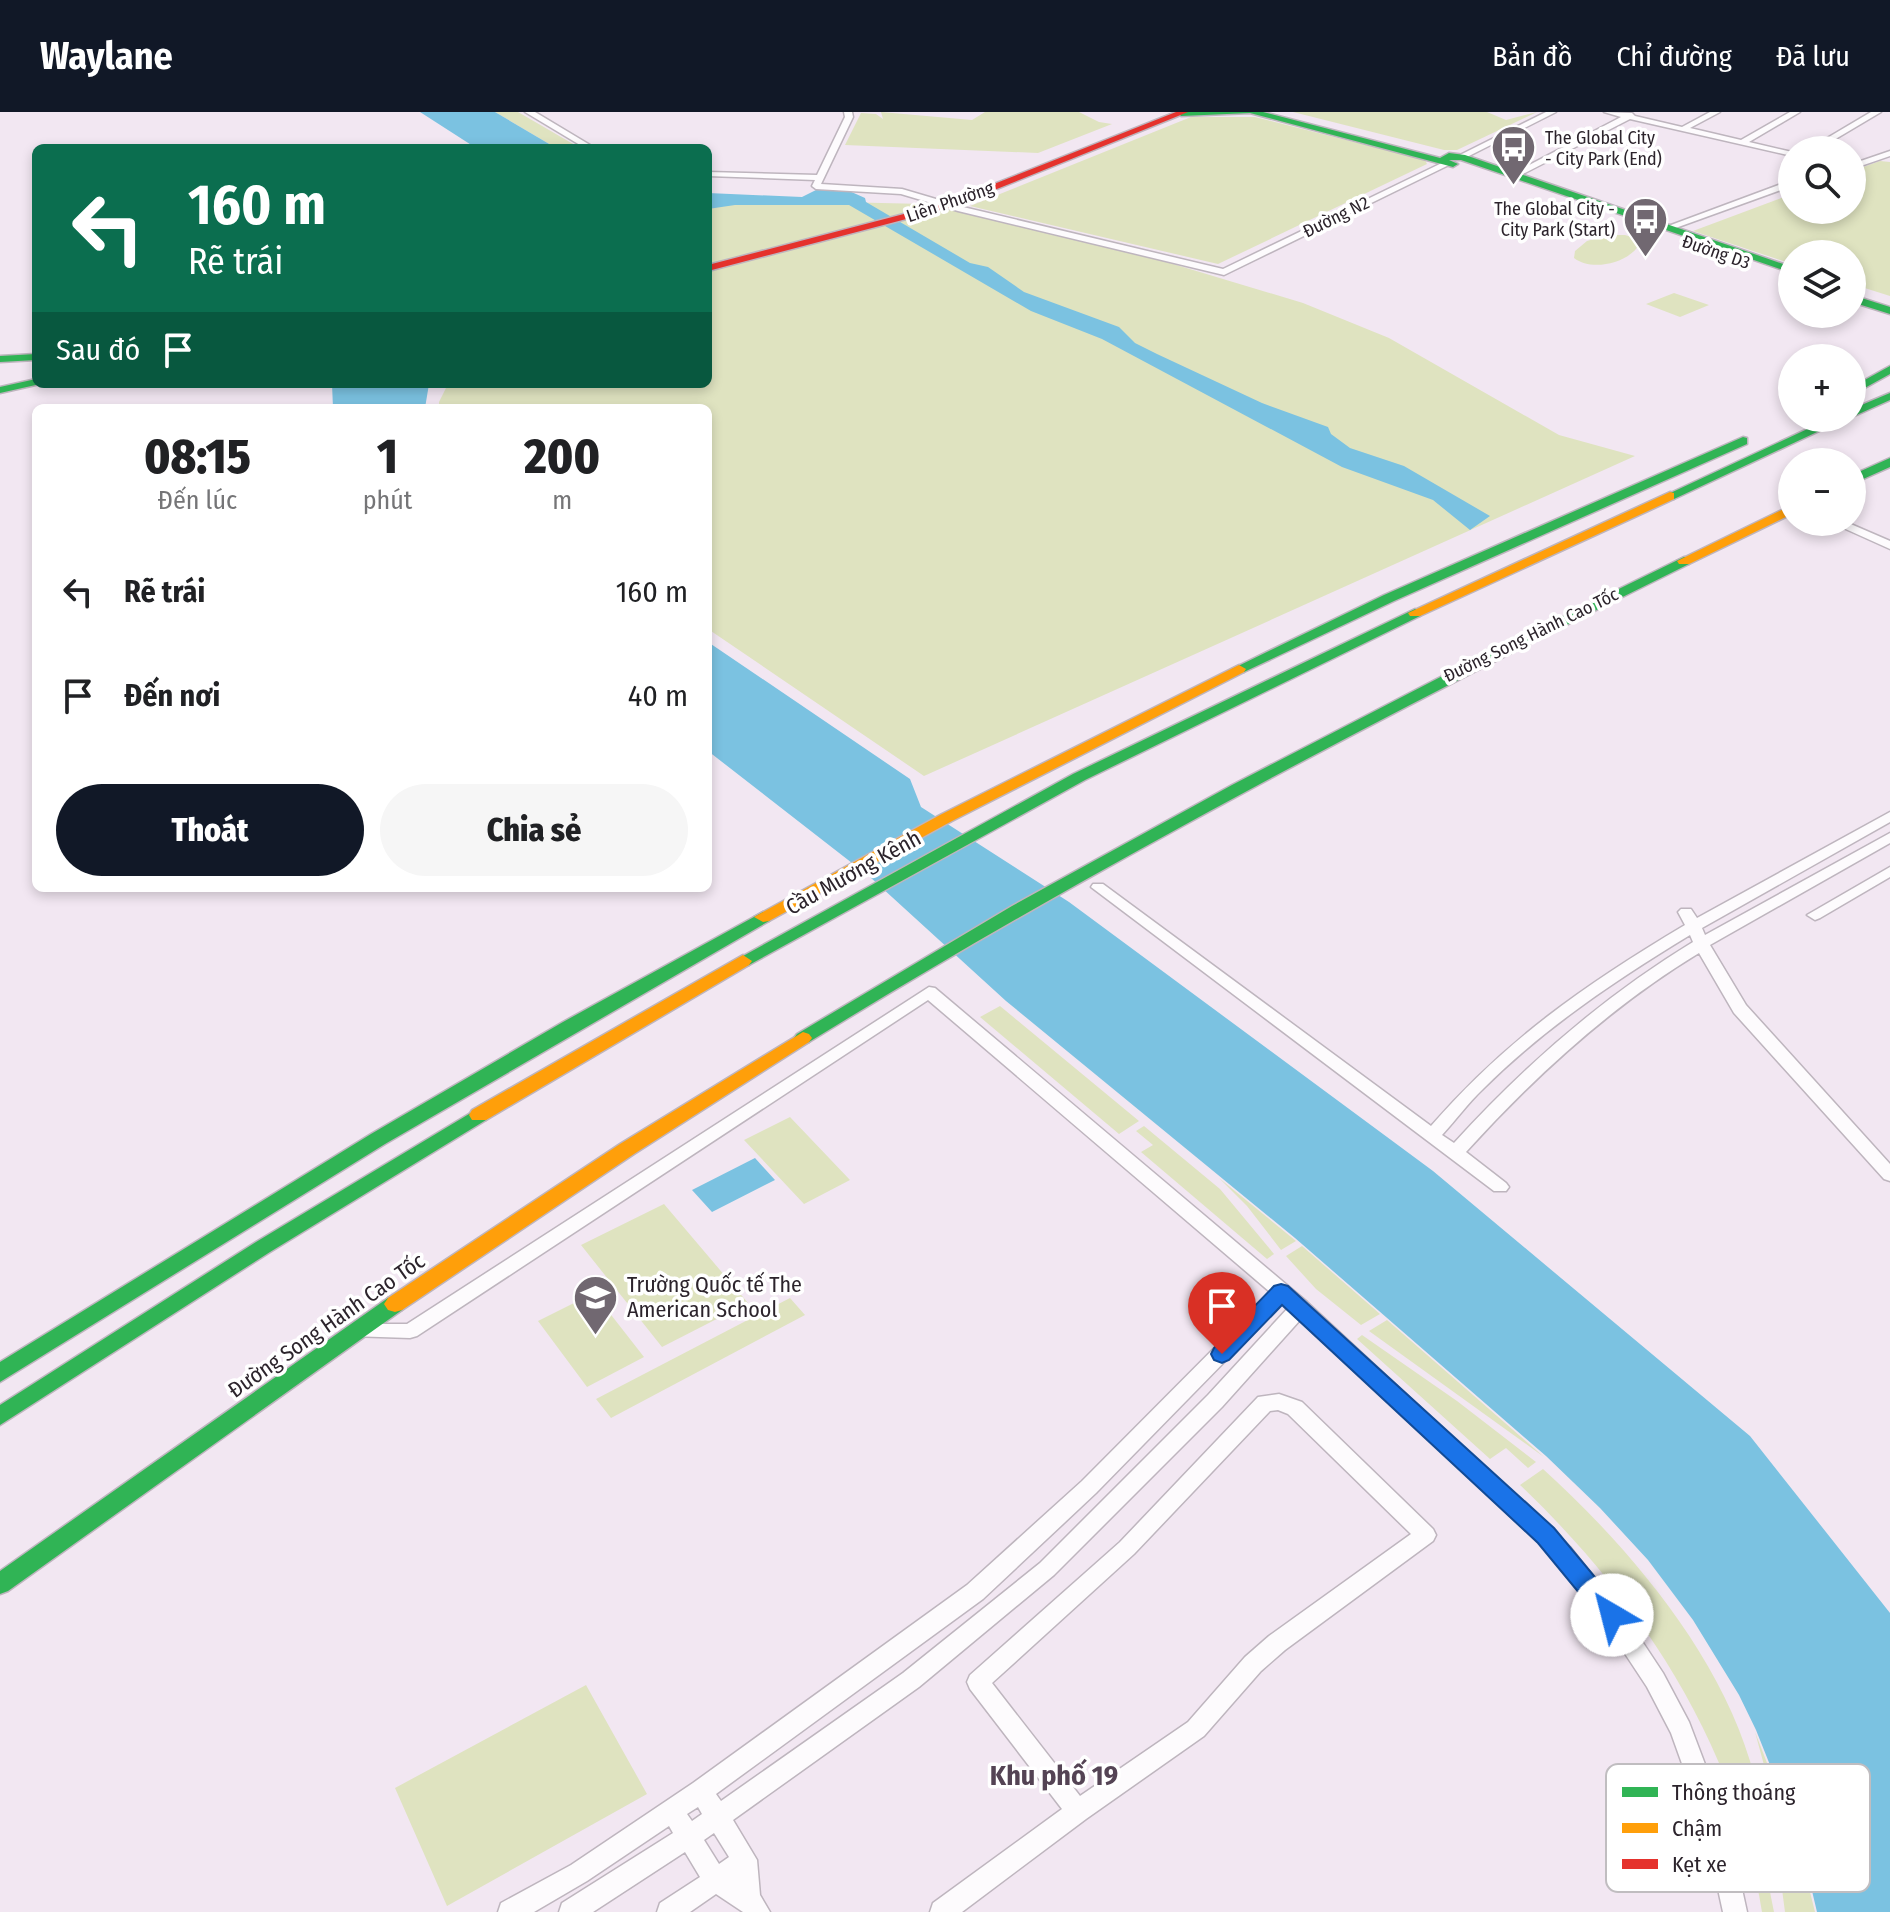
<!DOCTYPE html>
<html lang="vi">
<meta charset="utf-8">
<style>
body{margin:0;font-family:"Fira Sans Condensed",sans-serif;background:#f6f6f6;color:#202124;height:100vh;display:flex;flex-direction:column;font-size:30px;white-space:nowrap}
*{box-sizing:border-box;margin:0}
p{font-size:26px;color:#757577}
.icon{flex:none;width:44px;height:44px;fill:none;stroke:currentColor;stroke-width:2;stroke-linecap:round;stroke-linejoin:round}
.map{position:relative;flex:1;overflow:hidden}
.panel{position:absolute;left:32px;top:292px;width:680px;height:488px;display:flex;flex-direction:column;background:#fff;border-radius:12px;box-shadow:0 4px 12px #0003}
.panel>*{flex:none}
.guide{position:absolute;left:32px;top:32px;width:680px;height:244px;border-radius:12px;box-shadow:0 4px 12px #0003;background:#0b6e4f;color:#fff;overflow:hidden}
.buttons{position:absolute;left:1778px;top:24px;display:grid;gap:16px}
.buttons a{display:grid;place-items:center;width:88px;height:88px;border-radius:50%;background:#fff;box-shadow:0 4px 12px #0003;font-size:40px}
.pin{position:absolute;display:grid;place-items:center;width:68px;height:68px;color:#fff;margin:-82px -34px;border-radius:50% 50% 50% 0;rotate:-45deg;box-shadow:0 0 8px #0007}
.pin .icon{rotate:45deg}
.me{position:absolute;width:88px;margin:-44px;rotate:323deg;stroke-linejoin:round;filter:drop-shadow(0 0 6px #0008)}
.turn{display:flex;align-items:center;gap:28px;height:168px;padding:0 24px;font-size:36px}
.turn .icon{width:104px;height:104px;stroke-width:2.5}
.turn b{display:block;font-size:56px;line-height:68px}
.then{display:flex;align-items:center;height:76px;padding:0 24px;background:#0003;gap:16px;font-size:30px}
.eta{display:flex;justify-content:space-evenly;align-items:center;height:136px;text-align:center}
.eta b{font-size:48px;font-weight:800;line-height:56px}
.button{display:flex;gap:16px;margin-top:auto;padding:16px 24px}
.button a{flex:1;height:92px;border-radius:48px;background:#111827;color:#fff;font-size:32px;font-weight:800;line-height:92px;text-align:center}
.button a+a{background:#f6f6f6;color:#202124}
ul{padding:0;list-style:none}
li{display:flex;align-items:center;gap:24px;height:104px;padding:0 24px}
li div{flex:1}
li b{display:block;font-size:30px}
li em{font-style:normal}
header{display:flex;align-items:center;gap:48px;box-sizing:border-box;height:112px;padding:0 40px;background:#111827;color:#fff}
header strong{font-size:38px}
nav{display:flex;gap:44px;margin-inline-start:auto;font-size:28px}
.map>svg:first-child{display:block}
.green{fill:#dfe3c0}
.water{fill:#7bc2e1}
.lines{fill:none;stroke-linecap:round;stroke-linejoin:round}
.street-casing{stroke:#beb5be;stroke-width:3}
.fast-casing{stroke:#beb5be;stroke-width:3}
.slow-casing{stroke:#beb5be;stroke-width:3}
.jam-casing{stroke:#beb5be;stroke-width:3}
.street{fill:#fdfbfd;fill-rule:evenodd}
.fast{fill:#30b455;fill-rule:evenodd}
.slow{fill:#ff9f0a;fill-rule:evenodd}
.jam{fill:#e5322d;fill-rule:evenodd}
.route{fill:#1a73e8;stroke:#114b97;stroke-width:2}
.labels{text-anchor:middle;stroke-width:7;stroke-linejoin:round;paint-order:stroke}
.far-poi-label{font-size:18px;fill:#2c242c;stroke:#fff;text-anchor:start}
.far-street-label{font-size:18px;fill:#2c242c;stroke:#fff}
.street-label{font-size:22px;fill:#2c242c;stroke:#fff}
.poi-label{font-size:22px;fill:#2c242c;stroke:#fff;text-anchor:start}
.near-neighbourhood-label{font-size:28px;font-weight:bold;fill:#544354;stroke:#fff}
.key{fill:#fff;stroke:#c0bdc0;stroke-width:2}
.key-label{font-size:22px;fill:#2c242c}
</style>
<header>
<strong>Waylane</strong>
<nav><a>Bản đồ</a><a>Chỉ đường</a><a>Đã lưu</a></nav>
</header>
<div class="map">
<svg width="1890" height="1800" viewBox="0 0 1890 1800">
<rect width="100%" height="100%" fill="#f2e7f2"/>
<!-- green -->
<path class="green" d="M495 0H518L580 36H556Z
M881 0 972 8 985 0H1079L1099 10 1112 12 1038 41 845 33 861 1 876 2 883 7Z
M1293 0H1487L1506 8 1537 0 1457 38H1444Z
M1191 5H1255L1425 48 1427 52 1218 152 970 94Z
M1880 49 1890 50V184L1852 172V142H1792V152L1693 119 1792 82V98H1852V59Z
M708 87 925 92 1130 139 1303 191 1389 226 1559 323 1635 344 924 664 708 517V296H439V290L448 272H708Z
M1608 123H1625L1638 127 1639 133C1628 151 1592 160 1574 146L1575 139 1587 129Z
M1674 181 1709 193 1680 205 1646 192Z
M1000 894 1139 1009 1119 1022 980 905Z
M790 1005 850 1068 804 1092 744 1028Z
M1144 1014 1220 1077 1274 1142 1267 1147 1141 1040 1153 1033 1136 1019Z
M1219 1066 1296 1129 1281 1138 1247 1094Z
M664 1092 748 1191 662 1235 581 1133Z
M1302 1134 1380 1202 1361 1213 1316 1177 1286 1144Z
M594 1181 644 1245 587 1275 538 1209Z
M790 1186 805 1203 611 1306 596 1287Z
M1387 1208 1544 1345 1369 1219Z
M1362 1223 1457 1289 1536 1350 1528 1356 1506 1336 1490 1347 1357 1227Z
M1543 1357C1627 1433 1717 1539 1750 1649 1764 1695 1763 1751 1774 1800H1762C1736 1633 1641 1488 1520 1373Z
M586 1573 647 1682 447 1794 395 1676Z
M1755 1620 1797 1728 1815 1800H1785L1767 1664Z"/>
<!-- water -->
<path class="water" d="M420 0H495L556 36H476Z
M838 74 865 86 866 90 970 151 988 155 1024 180 1119 215 1135 231 1157 242 1262 291 1328 315 1331 322 1350 336 1404 354 1490 404 1470 418 1433 388 1342 355 1102 227 1031 199 849 93H735L708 97V81L802 85 818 77Z
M332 272H429L425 296H333Z
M708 530 910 667 921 695 1069 790 1433 1059 1750 1324 1890 1501V1800H1817L1800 1728 1756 1618 1739 1583 1693 1508 1648 1448 1600 1396 1546 1344 1295 1126 1006 889 870 765 708 639Z
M755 1046 775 1068 712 1100 692 1078Z"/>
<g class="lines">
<defs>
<path id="street" d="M525 0H535L595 36H585Z
M844 0H852L853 5 821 72 902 77 963 95 1223 157 1446 49 1453 51 1224 163 958 99 901 82 816 77 812 74 815 68 708 64V60L817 63 845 5Z
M1546 0H1556L1463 47 1456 45Z
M1604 0 1632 1 1635 4 1682 15 1710 0H1720L1690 16 1741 28 1790 0H1800L1749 30 1792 40V44L1630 7 1515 66 1508 64 1621 5Z
M1871 0H1881L1817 38H1807Z
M1890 39V44L1852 57V52Z
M1792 68V74L1670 118 1663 116Z
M1830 410H1846L1890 429V437Z
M1890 700V710L1702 816 1705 823 1890 721V731L1710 833 1746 893 1890 1052V1069L1884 1067 1734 901 1699 841C1610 895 1535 964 1466 1040L1506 1071 1509 1075 1506 1079H1494L1091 775 1093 772H1103L1431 1014C1507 927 1586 872 1685 813L1678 800 1681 797H1691L1697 806ZM1690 823 1693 830C1603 885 1525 953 1454 1031L1442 1023C1456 1008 1468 991 1483 977 1544 916 1616 868 1690 823Z
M1890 755V765L1820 806 1815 808 1807 803Z
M929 875 935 876 1307 1190 1570 1435 1630 1511 1663 1561 1689 1610 1728 1713 1747 1800H1723L1704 1713 1671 1621 1647 1575 1614 1525 1556 1447 1301 1207 1222 1295 1054 1463 919 1575 733 1708 757 1748 760 1783 770 1800H743L716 1782 690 1800H657L660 1791 700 1765 685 1740 593 1800H559L562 1791 673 1721 669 1714 587 1769 534 1800H498L501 1791 571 1753 693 1671 967 1473 1082 1369 1270 1180 928 888 417 1224 410 1226 350 1224 348 1219 350 1214 357 1212H407ZM1282 1191 1288 1196 1208 1283 1040 1451 903 1561 721 1689 716 1682 983 1487 1096 1381ZM698 1695 702 1702 692 1709 687 1702ZM714 1721 729 1745 719 1752 704 1728Z
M1279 1282 1302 1290 1433 1417 1436 1423 1433 1429 1285 1538 1261 1559 1204 1624 1086 1707 962 1800H930L933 1791 1062 1697 970 1577 967 1570 970 1563 1120 1430 1258 1285ZM1278 1298 1288 1302 1411 1422 1269 1524 1245 1545 1188 1610 1080 1684 992 1571 1134 1442 1270 1299Z"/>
<path id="fast" d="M1177 0H1263L1440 46 1449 41 1465 43 1792 155V161L1461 48H1449L1458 52 1453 55 1250 1 1181 4Z
M1852 183 1890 195V202L1852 190Z
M36 242V248L0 250V244Z
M1890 254V262L1852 283V275Z
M36 267V272H40L0 281V275Z
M1890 281V288L1852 305V297Z
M1831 306H1847L1674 387 1664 384Z
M1743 325 1747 326V332L1394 489 1244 560H1234L1232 557 1384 483Z
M1890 346V355L1852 372V363Z
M1684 445 1689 446V452C1389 600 1094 755 809 930L803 932 794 926 797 922 1012 794 1232 673 1454 558Z
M1415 497 1422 501 1420 504 1085 668 749 853 743 855 734 849 1073 662Z
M763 800 772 805 769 809 385 1032 0 1270V1250L371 1022 563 910Z
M479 996 486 998 489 1003 486 1008 270 1140 0 1313V1293L256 1130Z
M395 1184 402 1186 406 1192 402 1198 8 1479 0 1482V1459L388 1186Z"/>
<path id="slow" d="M1670 380 1674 381V387L1420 504H1410L1408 501Z
M1792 393V402L1689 452H1679L1677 449Z
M1239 553 1246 557 1244 560 952 709 769 809 763 810 754 805 940 703Z
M743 843 752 849 749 853 486 1008H472L469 1003 472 998Z
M803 920 809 922 812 926 809 930 634 1042 402 1198 395 1200 388 1198 384 1192 388 1186 620 1032Z"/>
<path id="jam" d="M1176 0H1188L952 95 708 159V153L946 91Z"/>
</defs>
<!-- street casing -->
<use href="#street" class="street-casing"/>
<!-- fast casing -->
<use href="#fast" class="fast-casing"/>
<!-- slow casing -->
<use href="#slow" class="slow-casing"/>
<!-- jam casing -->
<use href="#jam" class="jam-casing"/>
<!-- street -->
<use href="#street" class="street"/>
<!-- fast -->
<use href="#fast" class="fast"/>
<!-- slow -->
<use href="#slow" class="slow"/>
<!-- jam -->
<use href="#jam" class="jam"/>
</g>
<!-- route -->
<path class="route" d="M1281 1172 1288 1174 1554 1416 1620 1495 1624 1503 1620 1510 1612 1514 1603 1510 1538 1431 1282 1193 1229 1248 1222 1251 1214 1248 1211 1242 1214 1236 1274 1174Z"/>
<!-- icons -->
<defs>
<symbol id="bus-pin" viewBox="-11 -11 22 30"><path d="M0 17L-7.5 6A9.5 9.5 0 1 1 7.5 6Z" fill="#716871" stroke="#fff"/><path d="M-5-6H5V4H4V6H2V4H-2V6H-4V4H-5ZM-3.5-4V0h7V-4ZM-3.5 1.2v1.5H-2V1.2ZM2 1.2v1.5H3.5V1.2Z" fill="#fff"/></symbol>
<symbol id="school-pin" viewBox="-11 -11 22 30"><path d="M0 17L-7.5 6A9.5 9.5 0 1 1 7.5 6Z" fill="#716871" stroke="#fff"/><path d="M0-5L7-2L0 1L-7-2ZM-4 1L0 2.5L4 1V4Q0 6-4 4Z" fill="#fff"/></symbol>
</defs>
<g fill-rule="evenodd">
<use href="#bus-pin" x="1488" y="10" width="51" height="69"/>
<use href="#bus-pin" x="1620" y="82" width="51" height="69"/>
<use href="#school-pin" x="570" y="1160" width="51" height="69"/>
</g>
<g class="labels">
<!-- far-poi labels -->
<g class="far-poi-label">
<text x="1545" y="32">The Global City<tspan x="1545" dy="21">- City Park (End)</tspan></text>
<text x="1615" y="103" text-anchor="end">The Global City -<tspan x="1615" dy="21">City Park (Start)</tspan></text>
</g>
<!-- far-street labels -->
<g class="far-street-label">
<text transform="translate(950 90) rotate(-19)" y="6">Liên Phường</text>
<text transform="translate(1336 105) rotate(-26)" y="6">Đường N2</text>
<text transform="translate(1716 140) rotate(19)" y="6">Đường D3</text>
<text transform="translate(1531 523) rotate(-26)" y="6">Đường Song Hành Cao Tốc</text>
</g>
<!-- street labels -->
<g class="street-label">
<text transform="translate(853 760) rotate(-29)" y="8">Cầu Mương Kênh</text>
<text transform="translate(326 1213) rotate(-35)" y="8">Đường Song Hành Cao Tốc</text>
</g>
<!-- poi labels -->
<g class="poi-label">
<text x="627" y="1180">Trường Quốc tế The<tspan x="627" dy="25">American School</tspan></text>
</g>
<!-- near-neighbourhood labels -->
<g class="near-neighbourhood-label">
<text x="1054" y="1673">Khu phố 19</text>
</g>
</g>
<!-- legend -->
<rect x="1606" y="1652" width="264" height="128" rx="12" class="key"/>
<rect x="1622" y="1675" width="36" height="10" fill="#30b455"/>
<rect x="1622" y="1711" width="36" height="10" fill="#ff9f0a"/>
<rect x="1622" y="1747" width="36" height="10" fill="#e5322d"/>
<g class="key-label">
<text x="1672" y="1688">Thông thoáng</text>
<text x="1672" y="1724">Chậm</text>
<text x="1672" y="1760">Kẹt xe</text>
</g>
</svg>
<div class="buttons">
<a><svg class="icon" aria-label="search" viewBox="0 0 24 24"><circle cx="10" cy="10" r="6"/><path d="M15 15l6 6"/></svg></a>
<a><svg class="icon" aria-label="layers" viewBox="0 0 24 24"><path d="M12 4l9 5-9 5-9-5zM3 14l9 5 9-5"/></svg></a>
<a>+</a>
<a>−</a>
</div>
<div class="pin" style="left:1222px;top:1242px;background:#d93025"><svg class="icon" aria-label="arrive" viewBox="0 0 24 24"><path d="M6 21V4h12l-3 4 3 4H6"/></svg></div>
<svg class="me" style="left:1612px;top:1503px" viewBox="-20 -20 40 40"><circle r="19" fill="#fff"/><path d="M0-13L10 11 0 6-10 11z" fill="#1a73e8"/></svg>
<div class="guide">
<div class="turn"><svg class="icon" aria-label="left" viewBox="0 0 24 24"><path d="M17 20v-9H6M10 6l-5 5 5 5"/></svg><div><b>160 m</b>Rẽ trái</div></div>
<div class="then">Sau đó<svg class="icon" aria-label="arrive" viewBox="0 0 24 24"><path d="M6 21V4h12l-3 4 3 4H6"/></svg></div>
</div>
<section class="panel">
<div class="eta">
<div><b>08:15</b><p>Đến lúc</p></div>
<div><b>1</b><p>phút</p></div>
<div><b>200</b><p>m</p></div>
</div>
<ul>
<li><svg class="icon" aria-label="left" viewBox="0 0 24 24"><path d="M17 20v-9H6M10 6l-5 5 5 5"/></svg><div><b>Rẽ trái</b></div><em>160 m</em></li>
<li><svg class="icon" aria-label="arrive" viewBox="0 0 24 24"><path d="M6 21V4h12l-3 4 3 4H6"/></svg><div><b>Đến nơi</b></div><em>40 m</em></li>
</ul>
<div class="button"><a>Thoát</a><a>Chia sẻ</a></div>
</section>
</div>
